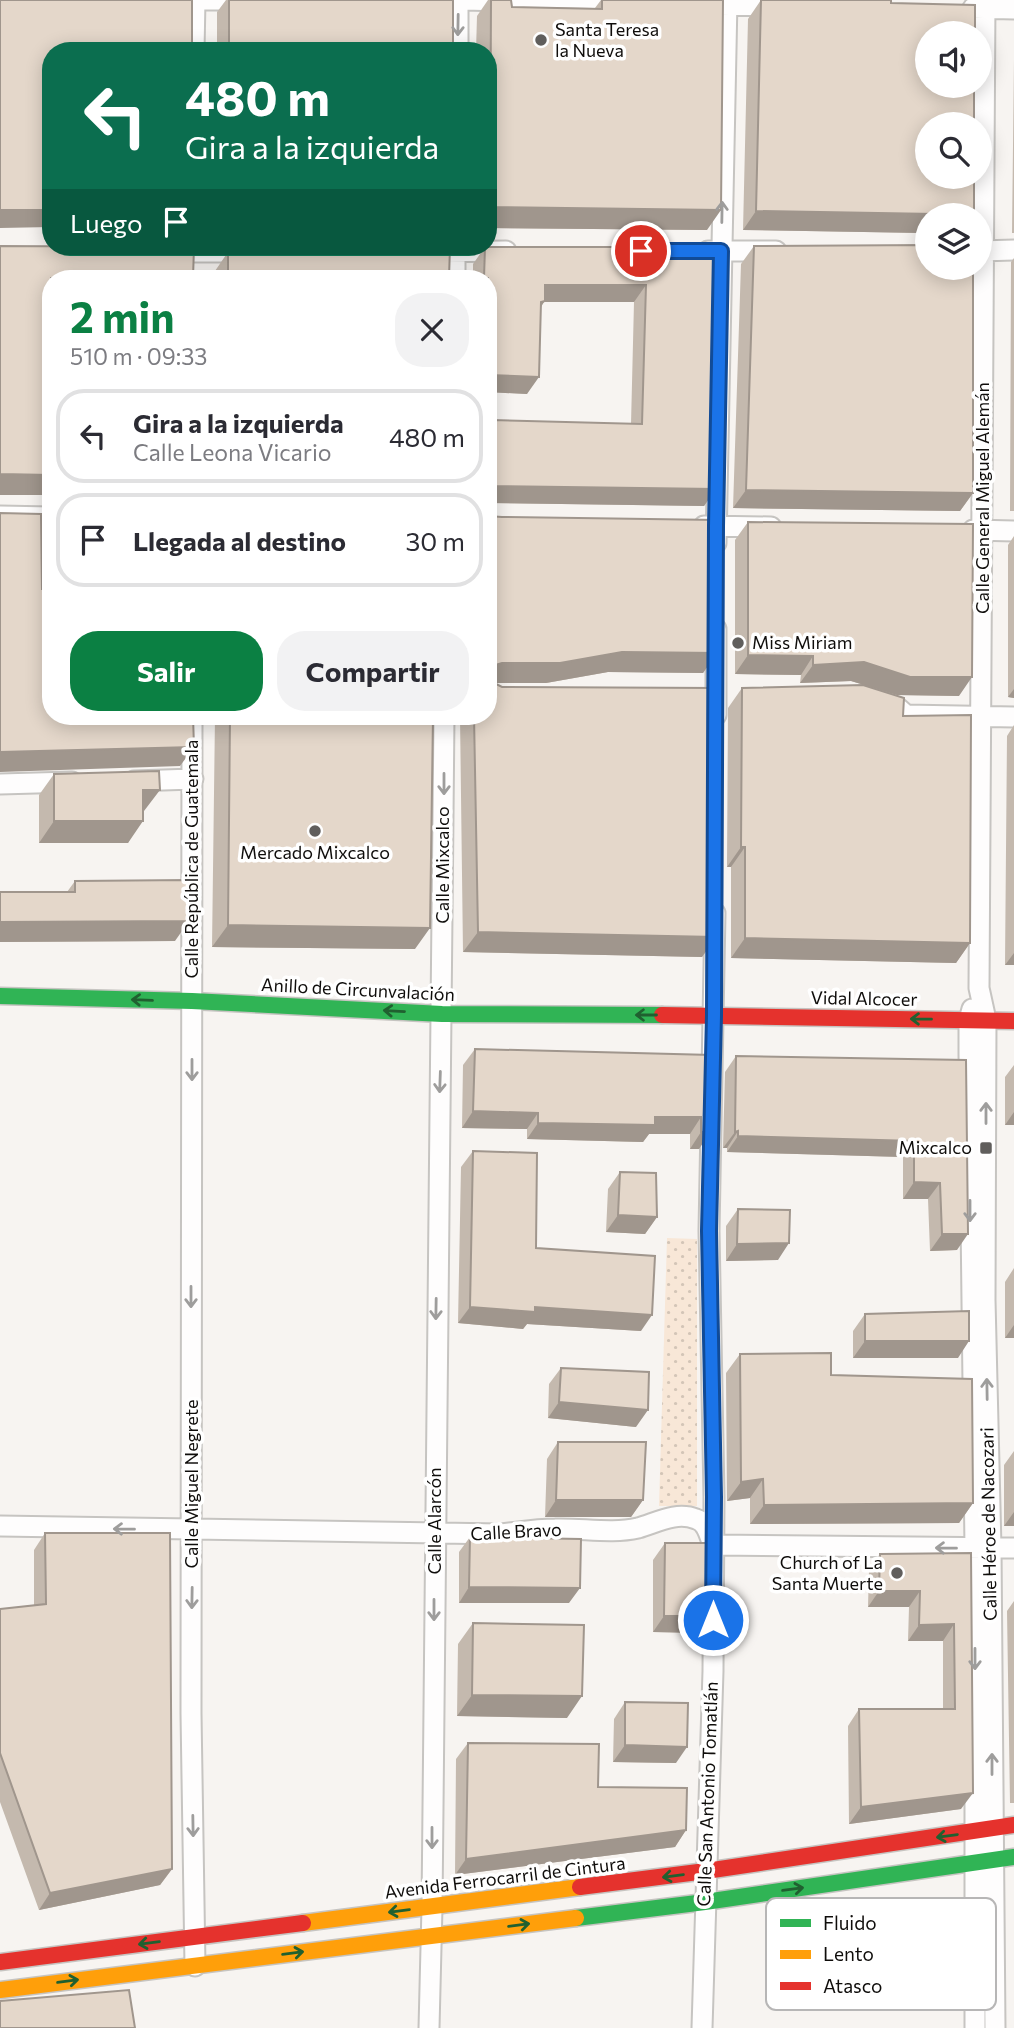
<!DOCTYPE html>
<html lang="es">
<meta charset="utf-8">
<style>
body{margin:0;font-family:Commissioner,sans-serif;background:#f2f2f3;color:#2b2b33;height:100vh;display:flex;flex-direction:column;font-size:26px;white-space:nowrap}
*{box-sizing:border-box;margin:0}
p{font-size:23px;color:#7c7c81}
.icon{flex:none;width:38px;height:38px;fill:none;stroke:currentColor;stroke-width:2;stroke-linecap:round;stroke-linejoin:round}
.map{position:relative;flex:1;overflow:hidden}
.sheet{position:absolute;left:42px;top:270px;width:455px;height:455px;display:flex;flex-direction:column;background:#fff;border-radius:28px;box-shadow:0 4px 18px #0003}
.sheet>*{flex:none}
.banner{position:absolute;left:42px;top:42px;width:455px;height:214px;border-radius:28px;box-shadow:0 4px 18px #0003;background:#0b6e4f;color:#fff;overflow:hidden}
.buttons{position:absolute;left:915px;top:21px;display:grid;gap:14px}
.buttons a{display:grid;place-items:center;width:77px;height:77px;border-radius:50%;background:#fff;box-shadow:0 4px 18px #0003;font-size:35px}
.pin{position:absolute;display:grid;place-items:center;width:60px;height:60px;color:#fff;margin:-30px;border:4px solid #fff;border-radius:50%;box-shadow:0 2px 7px #0007}
.me{position:absolute;width:77px;margin:-38px;rotate:0deg;stroke-linejoin:round;filter:drop-shadow(0 0 5px #0008)}
.turn{display:flex;align-items:center;gap:24px;height:147px;padding:0 28px;font-size:32px}
.turn .icon{width:91px;height:91px;stroke-width:2.5}
.turn b{display:block;font-size:49px;line-height:60px}
.then{display:flex;align-items:center;height:66px;padding:0 28px;background:#0003;gap:14px;font-size:26px}
.round{display:grid;place-items:center;flex:none;width:74px;height:74px;border-radius:28px;background:#f2f2f3}
.overview{display:flex;align-items:center;justify-content:space-between;height:119px;padding:0 28px}
h1{font-size:42px;font-weight:700;line-height:52px;color:#0b8043}
.primary-button{display:flex;gap:14px;margin-top:auto;padding:14px 28px}
.primary-button a{flex:1;height:80px;border-radius:28px;background:#0b8043;color:#fff;font-size:28px;font-weight:700;line-height:80px;text-align:center}
.primary-button a+a{background:#f2f2f3;color:#2b2b33}
ul{padding:0;list-style:none}
li{display:flex;align-items:center;gap:21px;height:94px;margin:0 14px 10px;padding:0 14px;border:4px solid #e1e1e2;border-radius:28px}
li div{flex:1}
li b{display:block;font-size:26px}
li em{font-style:normal}
.map>svg:first-child{display:block}
.park{fill:url(#park-dots)}
.lines{fill:none;stroke-linecap:round;stroke-linejoin:round}
.street-casing{stroke:#c6c4c1;stroke-width:23}
.fast-casing{stroke:#c6c4c1;stroke-width:19}
.slow-casing{stroke:#c6c4c1;stroke-width:19}
.jam-casing{stroke:#c6c4c1;stroke-width:19}
.street{stroke:#fefdfd;stroke-width:19}
.fast{stroke:#30b455;stroke-width:16}
.slow{stroke:#ff9f0a;stroke-width:16}
.jam{stroke:#e5322d;stroke-width:16}
.wall{fill:#c4b9ae}
.shaded-wall{fill:#a0968d}
.building{fill:#e4d7ca;stroke:#a0968d;stroke-width:2}
.oneway{stroke:#9e9d9c}
.oneway2{stroke:#206030}
.route-casing{stroke:#114b97;stroke-width:18}
.route{stroke:#1a73e8;stroke-width:12}
.poi-dot{fill:#605e5c;stroke:#fff;stroke-width:2.5}
.labels{text-anchor:middle;stroke-width:7;stroke-linejoin:round;paint-order:stroke}
.poi-label{font-size:18px;fill:#0f0d0b;stroke:#fff;text-anchor:start}
.street-label{font-size:18px;fill:#0f0d0b;stroke:#fff}
.key{fill:#fff;stroke:#b7b6b6;stroke-width:2}
.key-label{font-size:19px;fill:#0f0d0b}
</style>
<div class="map">
<svg width="1014" height="2028" viewBox="0 0 1014 2028">
<defs>
<pattern id="park-dots" width="8" height="8" patternUnits="userSpaceOnUse" patternTransform="scale(1.75)"><rect width="8" height="8" fill="#f8e7d7"/><path d="M2 2h.1M6 6h.1" fill="none" stroke="#d3c5b7" stroke-width="1.8" stroke-linecap="round"/></pattern>
</defs>
<rect width="100%" height="100%" fill="#f7f4f1"/>
<!-- park -->
<path class="park" d="M667 1238 697 1239V1506H659Z"/>
<g class="lines">
<defs>
<path id="street" d="M171 0H250
M465 0 625 4
M985 0 979 988 986 1020 985 1300 991 1548 995 2028
M714 5 782 6
M973 8 1014 9
M194 51 195 0
M458 51V0
M708 251H776
M980 251 1014 250
M169 252H254
M425 252 506 251
M455 278V247
M0 516 51 517
M704 526 771 527
M973 530 1014 531
M716 543 727 0
M879 702 898 708 906 715 1014 717
M716 715V629
M192 716 191 1713 195 1966
M134 781 193 779
M0 784 72 782
M972 1009 969 1020V1054L975 1549V2028
M0 1526 501 1534C519 1532 537 1529 555 1529 582 1528 612 1534 638 1528 656 1523 676 1511 696 1519 707 1522 709 1535 713 1545L1014 1548
M429 2028 432 1907 444 716
M702 2028 713 1671 714 1497 709 1231 715 913"/>
<path id="fast" d="M0 996 192 1001 442 1014 662 1015
M576 1918 705 1902 1014 1857"/>
<path id="slow" d="M303 1923 580 1887
M0 1990 576 1918"/>
<path id="jam" d="M662 1015 1014 1021
M580 1887 706 1871 1014 1825
M0 1962 303 1923"/>
</defs>
<!-- street casing -->
<use href="#street" class="street-casing"/>
<!-- fast casing -->
<use href="#fast" class="fast-casing"/>
<!-- slow casing -->
<use href="#slow" class="slow-casing"/>
<!-- jam casing -->
<use href="#jam" class="jam-casing"/>
<!-- street -->
<use href="#street" class="street"/>
<!-- fast -->
<use href="#fast" class="fast"/>
<!-- slow -->
<use href="#slow" class="slow"/>
<!-- jam -->
<use href="#jam" class="jam"/>
</g>
<!-- wall -->
<path class="wall" d="M226 0H453V51H217V12Z
M488 0H511L512 7 595 8 601 0H723L707 230 488 228V51H476L477 16Z
M761 0 891 3 973 215H928V239H922V233L743 230 748 19Z
M1014 59V233H1012Z
M754 246 973 493 960 511 733 508 741 264Z
M485 247H720L716 489 704 506 488 503V425L492 420 631 424 634 302H544L541 307 527 394 488 392V278H473V264Z
M228 252 449 278H215V271Z
M1014 258V511H1010L1011 262Z
M488 516 717 653 703 673 608 672 546 683H494L716 937 702 957 463 952 460 716H488Z
M748 522 959 696 897 695 851 681 800 683 801 675 735 674V540Z
M1014 536V698L1008 697V545Z
M742 688 903 716 970 943 956 963 731 958V867H727L728 708Z
M215 716H433L415 949 212 947Z
M1014 725V965H1005L1007 736Z
M54 774 144 811H143L128 843H39V795Z
M75 881 175 941 0 942V892H67Z
M475 1049 712 1055 710 1132 699 1149H690V1134H649L643 1142 527 1139V1129L462 1128 463 1065Z
M736 1056 966 1060 957 1250 930 1251 928 1199H903V1157L727 1152V1148H723L725 1072Z
M1014 1065V1125H1005V1077Z
M473 1151 536 1248 641 1331 527 1324 523 1329 458 1323 461 1167Z
M620 1172 657 1217 645 1234 606 1232 608 1189Z
M738 1209 778 1260 726 1261V1226Z
M1014 1268V1338H1005V1282Z
M865 1314 958 1358H853V1331Z
M740 1354 831 1375 973 1503 959 1523 750 1524V1498L727 1501 726 1373Z
M561 1368 636 1427 548 1418 549 1384Z
M558 1442 643 1500 631 1517H545L547 1459Z
M1014 1451V1526H1004V1465Z
M45 1533 172 1869 160 1885 39 1910 0 1802V1609L34 1605V1550Z
M470 1537 569 1603H459V1552Z
M665 1543 713 1616 701 1633 653 1632V1560Z
M971 1553 961 1809 849 1824 848 1726 859 1709H943V1641H908L909 1607H868L869 1570 880 1554Z
M1014 1601V1803H1010L1007 1611Z
M473 1623 567 1718 457 1716 458 1644Z
M625 1702 676 1763 613 1762 614 1719Z
M468 1743 686 1830 675 1847 455 1875 456 1759Z"/>
<!-- shaded-wall -->
<path class="shaded-wall" d="M490 207 721 210 707 230 488 228V209Z
M0 210H51V227L0 228Z
M756 211 935 214 934 215H928V225L922 233 743 230Z
M928 231V239H922Z
M545 285H646L634 302H544L533 318Z
M488 375 539 377 527 394 488 392Z
M0 474 51 475V495H0Z
M488 486 716 489 704 506 488 503Z
M746 490 973 493 960 511 733 508Z
M622 652 717 653 703 673 608 672 546 683H488V675L495 665 502 663Z
M748 655 813 656 801 675 735 674Z
M864 662 972 677 959 696 897 695 851 681 800 683 813 665Z
M1014 689V698L1008 697Z
M194 747 180 766 0 772V752Z
M143 790H160L144 811H128Z
M54 821H143L128 843H39Z
M741 847H745L731 867H727Z
M189 921 175 941 0 942V922Z
M228 925 430 928 415 949 212 947Z
M478 932 716 937 702 957 463 952Z
M745 938 970 943 956 963 731 958Z
M1014 953V965H1005Z
M473 1111 538 1113 527 1129 462 1128Z
M1014 1112V1125H1005Z
M655 1117H701L690 1134H649L643 1142 527 1139 538 1123Z
M738 1131 727 1148H723L735 1132Z
M701 1132H710L699 1149H690Z
M738 1136 914 1141 903 1157 727 1152Z
M914 1182 940 1183 928 1199H903Z
M618 1215 657 1217 645 1234 606 1232Z
M942 1234H968L957 1250 930 1251Z
M789 1243 778 1260 726 1261 737 1244Z
M470 1307H535L652 1315 641 1331 527 1324 523 1329 458 1323Z
M1014 1325V1338H1005Z
M865 1341H969L958 1358H853Z
M559 1402 648 1410 636 1427 548 1418Z
M763 1479 750 1498 727 1501 741 1482Z
M556 1500H643L631 1517H545Z
M973 1503 959 1523 750 1524 764 1505Z
M1014 1512V1526H1004Z
M469 1587 580 1588 569 1603H459Z
M879 1591H920L909 1607H868Z
M664 1616H713L701 1633 653 1632Z
M954 1624 943 1641H908L919 1625Z
M472 1695 582 1696 567 1718 457 1716Z
M625 1745 687 1747 676 1763 613 1762Z
M973 1793 961 1809 849 1824 861 1807Z
M686 1830 675 1847 455 1875 466 1859Z
M172 1869 160 1885 39 1910 50 1893Z"/>
<!-- building -->
<path class="building" d="M0 0H192V51H51V210H0Z
M229 0H453V51H229Z
M491 0H511L512 7 602 9V0H723L721 210 490 207Z
M761 0H891V3L975 5V33H928V86H974V124H928V177H974V215H935V214L756 211Z
M928 245V268H973V493L746 490 754 246Z
M0 246 194 247 193 278H51V475L0 474Z
M233 247H450L449 278H228V252Z
M485 247H720L716 489 488 486V433H492V420L642 424 646 285H545V301L541 302 539 377 488 375V278H484Z
M0 513 41 514 42 589H51V716H193L194 747 0 752Z
M488 516 502 517 718 520 717 653 622 652 560 663H502L495 665 490 674 492 682 502 687 717 688 716 937 478 932 474 716H488Z
M748 522 973 524 972 677H910L864 662 813 665V656L748 655Z
M863 685 904 698 903 716 971 715 970 943 745 938V847H741L742 688Z
M230 716H433L430 928 228 925Z
M159 771 160 790H143V821H54V774Z
M188 880 189 921 0 922V892H75V881Z
M475 1049 712 1055 710 1132H701V1117H655V1125L538 1123V1113L473 1111Z
M736 1056 966 1060 968 1234H942L940 1183 914 1182V1141L738 1136V1131L735 1132Z
M473 1151 537 1153 536 1248 655 1256 652 1315 535 1307V1312L470 1307Z
M620 1172 656 1173 657 1217 618 1215Z
M738 1209 790 1210 789 1243 737 1244Z
M969 1311V1341H865V1314Z
M831 1353V1375L972 1379 973 1503 764 1505 763 1479 741 1482 740 1354Z
M561 1368 649 1372 648 1410 559 1402Z
M558 1442H646L643 1500H556Z
M45 1533H170L172 1869 50 1893 0 1753V1609L46 1604Z
M470 1537 581 1539 580 1588 469 1587Z
M665 1543H713V1616H664Z
M971 1553 973 1793 861 1807 859 1709H955L954 1624 919 1625 920 1591H879L880 1554Z
M473 1623 584 1625 582 1696 472 1695Z
M625 1702 688 1703 687 1747 625 1745Z
M468 1743 599 1744 598 1787 687 1788 686 1830 466 1859Z
M129 1990 135 2028H0V2001Z"/>
<!-- one-way arrows -->
<defs><path id="oneway-shaft" d="M-6 0H5M1.5-3L5.5 0L1.5 3" fill="none" stroke-width="1.6" stroke-linecap="round" stroke-linejoin="round" transform="scale(1.75)"/></defs>
<g class="oneway">
<use href="#oneway-shaft" transform="translate(458 25) rotate(91)"/>
<use href="#oneway-shaft" transform="translate(722 212) rotate(-89)"/>
<use href="#oneway-shaft" transform="translate(444 784) rotate(90)"/>
<use href="#oneway-shaft" transform="translate(192 1070) rotate(90)"/>
<use href="#oneway-shaft" transform="translate(440 1082) rotate(92)"/>
<use href="#oneway-shaft" transform="translate(986 1113) rotate(-90)"/>
<use href="#oneway-shaft" transform="translate(970 1211) rotate(90)"/>
<use href="#oneway-shaft" transform="translate(191 1297) rotate(90)"/>
<use href="#oneway-shaft" transform="translate(436 1309) rotate(91)"/>
<use href="#oneway-shaft" transform="translate(987 1389) rotate(-91)"/>
<use href="#oneway-shaft" transform="translate(124 1529) rotate(-179)"/>
<use href="#oneway-shaft" transform="translate(946 1548) rotate(-179)"/>
<use href="#oneway-shaft" transform="translate(192 1598) rotate(91)"/>
<use href="#oneway-shaft" transform="translate(434 1610) rotate(90)"/>
<use href="#oneway-shaft" transform="translate(975 1659) rotate(90)"/>
<use href="#oneway-shaft" transform="translate(992 1764) rotate(-90)"/>
<use href="#oneway-shaft" transform="translate(193 1826) rotate(89)"/>
<use href="#oneway-shaft" transform="translate(432 1838) rotate(90)"/>
</g>
<g class="oneway2">
<use href="#oneway-shaft" transform="translate(142 1000) rotate(-178)"/>
<use href="#oneway-shaft" transform="translate(394 1011) rotate(-177)"/>
<use href="#oneway-shaft" transform="translate(646 1015) rotate(-180)"/>
<use href="#oneway-shaft" transform="translate(921 1019) rotate(-179)"/>
<use href="#oneway-shaft" transform="translate(947 1836) rotate(172)"/>
<use href="#oneway-shaft" transform="translate(673 1876) rotate(173)"/>
<use href="#oneway-shaft" transform="translate(793 1889) rotate(-8)"/>
<use href="#oneway-shaft" transform="translate(399 1911) rotate(173)"/>
<use href="#oneway-shaft" transform="translate(519 1925) rotate(-7)"/>
<use href="#oneway-shaft" transform="translate(149 1943) rotate(173)"/>
<use href="#oneway-shaft" transform="translate(293 1953) rotate(-7)"/>
<use href="#oneway-shaft" transform="translate(68 1981) rotate(-8)"/>
</g>
<g class="lines">
<defs>
<path id="route" d="M641 251H721L716 526 714 1015 709 1231 714 1497 713 1620"/>
</defs>
<!-- route casing -->
<use href="#route" class="route-casing"/>
<!-- route -->
<use href="#route" class="route"/>
</g>
<!-- markers -->
<g class="poi-dot">
<circle cx="541" cy="40" r="7"/>
<circle cx="738" cy="643" r="7"/>
<circle cx="315" cy="831" r="7"/>
<rect x="979" y="1141" width="14" height="14" rx="3.5"/>
<circle cx="897" cy="1573" r="7"/>
</g>
<g class="labels">
<!-- poi labels -->
<g class="poi-label">
<text x="555" y="36">Santa Teresa<tspan x="555" dy="21">la Nueva</tspan></text>
<text x="752" y="649">Miss Miriam</text>
<text x="315" y="859" text-anchor="middle">Mercado Mixcalco</text>
<text x="972" y="1154" text-anchor="end">Mixcalco</text>
<text x="883" y="1569" text-anchor="end">Church of La<tspan x="883" dy="21">Santa Muerte</tspan></text>
</g>
<!-- street labels -->
<g class="street-label">
<text transform="translate(983 498) rotate(-90)" y="6">Calle General Miguel Alemán</text>
<text transform="translate(192 859) rotate(-90)" y="6">Calle República de Guatemala</text>
<text transform="translate(443 865) rotate(-90)" y="6">Calle Mixcalco</text>
<text transform="translate(358 990) rotate(3)" y="6">Anillo de Circunvalación</text>
<text transform="translate(864 999) rotate(1)" y="6">Vidal Alcocer</text>
<text transform="translate(192 1484) rotate(-90)" y="6">Calle Miguel Negrete</text>
<text transform="translate(435 1521) rotate(-90)" y="6">Calle Alarcón</text>
<text transform="translate(989 1524) rotate(-91)" y="6">Calle Héroe de Nacozari</text>
<text transform="translate(516 1532) rotate(-3)" y="6">Calle Bravo</text>
<text transform="translate(708 1794) rotate(-88)" y="6">Calle San Antonio Tomatlán</text>
<text transform="translate(505 1878) rotate(-7)" y="6">Avenida Ferrocarril de Cintura</text>
</g>
</g>
<!-- legend -->
<rect x="766" y="1898" width="230" height="112" rx="10" class="key"/>
<rect x="780" y="1919" width="31" height="8" fill="#30b455"/>
<rect x="780" y="1950" width="31" height="9" fill="#ff9f0a"/>
<rect x="780" y="1982" width="31" height="8" fill="#e5322d"/>
<g class="key-label">
<text x="823" y="1930">Fluido</text>
<text x="823" y="1961">Lento</text>
<text x="823" y="1993">Atasco</text>
</g>
</svg>
<div class="buttons">
<a><svg class="icon" aria-label="sound" viewBox="0 0 24 24"><path d="M4 9h4l5-4v14l-5-4H4zM17 9q2 3 0 6"/></svg></a>
<a><svg class="icon" aria-label="search" viewBox="0 0 24 24"><circle cx="10" cy="10" r="6"/><path d="M15 15l6 6"/></svg></a>
<a><svg class="icon" aria-label="layers" viewBox="0 0 24 24"><path d="M12 4l9 5-9 5-9-5zM3 14l9 5 9-5"/></svg></a>
</div>
<div class="pin" style="left:641px;top:251px;background:#d93025"><svg class="icon" aria-label="arrive" viewBox="0 0 24 24"><path d="M6 21V4h12l-3 4 3 4H6"/></svg></div>
<svg class="me" style="left:713px;top:1620px" viewBox="-20 -20 40 40"><circle r="17" fill="#1a73e8" stroke="#fff" stroke-width="3"/><path d="M0-11L8 9 0 5-8 9z" fill="#fff"/></svg>
<div class="banner">
<div class="turn"><svg class="icon" aria-label="left" viewBox="0 0 24 24"><path d="M17 20v-9H6M10 6l-5 5 5 5"/></svg><div><b>480 m</b>Gira a la izquierda</div></div>
<div class="then">Luego<svg class="icon" aria-label="arrive" viewBox="0 0 24 24"><path d="M6 21V4h12l-3 4 3 4H6"/></svg></div>
</div>
<section class="sheet">
<div class="overview"><div><h1>2 min</h1><p>510 m · 09:33</p></div><a class="round"><svg class="icon" aria-label="close" viewBox="0 0 24 24"><path d="M6 6l12 12M18 6L6 18"/></svg></a></div>
<ul>
<li><svg class="icon" aria-label="left" viewBox="0 0 24 24"><path d="M17 20v-9H6M10 6l-5 5 5 5"/></svg><div><b>Gira a la izquierda</b><p>Calle Leona Vicario</p></div><em>480 m</em></li>
<li><svg class="icon" aria-label="arrive" viewBox="0 0 24 24"><path d="M6 21V4h12l-3 4 3 4H6"/></svg><div><b>Llegada al destino</b></div><em>30 m</em></li>
</ul>
<div class="primary-button"><a>Salir</a><a>Compartir</a></div>
</section>
</div>
